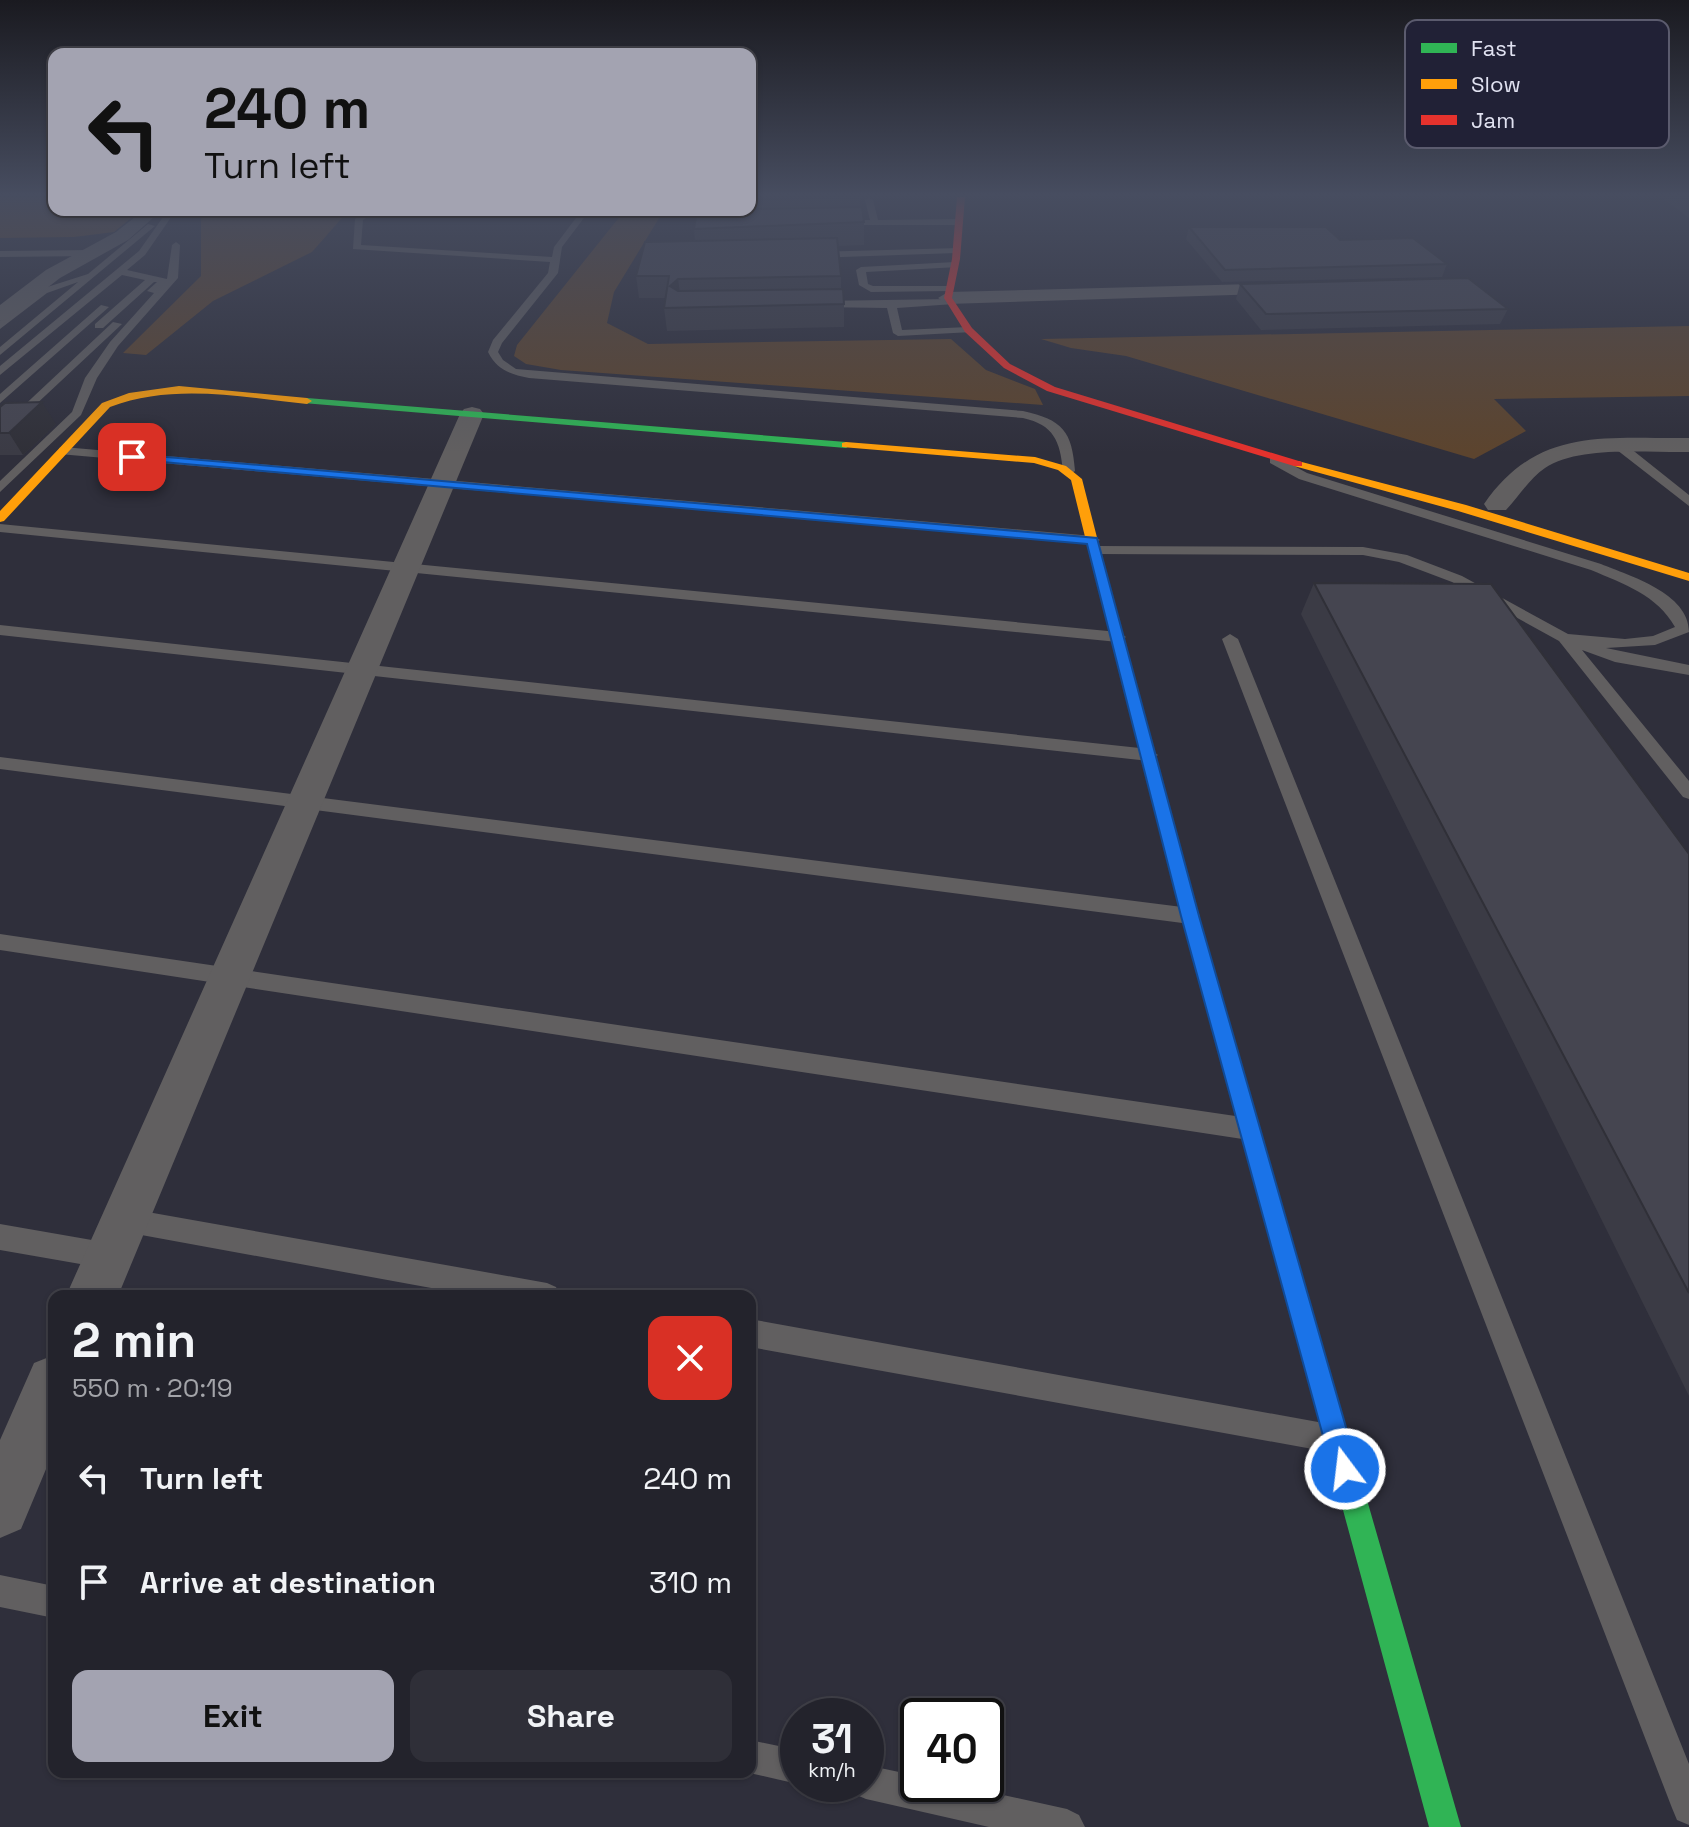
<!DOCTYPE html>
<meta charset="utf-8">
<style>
body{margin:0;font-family:"Space Grotesk",sans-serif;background:#2f2f38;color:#f1f3f6;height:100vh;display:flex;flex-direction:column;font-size:30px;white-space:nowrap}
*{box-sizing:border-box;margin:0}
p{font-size:26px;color:#a3a4a9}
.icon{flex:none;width:44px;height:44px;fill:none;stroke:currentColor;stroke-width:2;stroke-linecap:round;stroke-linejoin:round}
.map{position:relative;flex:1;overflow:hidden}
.panel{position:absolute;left:48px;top:1290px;width:708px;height:488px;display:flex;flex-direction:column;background:#23232c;border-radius:16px;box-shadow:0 2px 6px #0004,0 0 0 2px #404048}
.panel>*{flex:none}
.top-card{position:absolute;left:48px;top:48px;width:708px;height:168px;border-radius:16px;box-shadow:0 2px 6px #0004,0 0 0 2px #404048;background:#a3a3b1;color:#111;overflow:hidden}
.speed{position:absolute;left:780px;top:1698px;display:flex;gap:16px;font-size:40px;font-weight:700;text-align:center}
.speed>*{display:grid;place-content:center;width:104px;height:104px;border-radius:50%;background:#23232c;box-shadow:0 2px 6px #0004,0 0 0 2px #404048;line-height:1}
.speed small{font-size:20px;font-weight:400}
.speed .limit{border:4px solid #111;border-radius:12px;background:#fff;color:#111}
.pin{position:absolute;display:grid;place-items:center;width:68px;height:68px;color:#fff;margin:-34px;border-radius:16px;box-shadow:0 4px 12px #0006}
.me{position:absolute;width:88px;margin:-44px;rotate:345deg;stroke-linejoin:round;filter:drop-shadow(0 0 6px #0008)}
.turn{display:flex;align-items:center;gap:28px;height:168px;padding:0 24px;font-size:36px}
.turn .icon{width:104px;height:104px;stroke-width:2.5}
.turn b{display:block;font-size:56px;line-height:68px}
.round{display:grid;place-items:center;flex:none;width:84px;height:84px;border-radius:16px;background:#2f2f38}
.headline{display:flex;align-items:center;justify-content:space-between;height:136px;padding:0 24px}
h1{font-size:48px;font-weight:700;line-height:60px}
.cta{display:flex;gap:16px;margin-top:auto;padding:16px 24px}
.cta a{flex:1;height:92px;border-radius:16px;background:#a3a3b1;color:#111;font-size:32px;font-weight:700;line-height:92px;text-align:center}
.cta a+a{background:#2f2f38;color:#f1f3f6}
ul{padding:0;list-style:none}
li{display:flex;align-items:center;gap:24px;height:104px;padding:0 24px}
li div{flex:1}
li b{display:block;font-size:30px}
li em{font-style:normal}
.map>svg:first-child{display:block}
.green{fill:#5c442e}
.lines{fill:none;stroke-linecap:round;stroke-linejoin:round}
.lane{fill:#615f60;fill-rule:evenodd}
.street{fill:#615f60;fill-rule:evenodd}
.fast{fill:#30b455;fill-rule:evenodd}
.slow{fill:#ff9f0a;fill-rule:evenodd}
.jam{fill:#e5322d;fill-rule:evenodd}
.wall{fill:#3b3b45}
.shaded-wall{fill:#303038}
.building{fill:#454550;stroke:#303038;stroke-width:2}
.route{fill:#1a73e8;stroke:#114b97;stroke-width:2}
.key{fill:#212136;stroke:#5b5b6e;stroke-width:2}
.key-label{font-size:22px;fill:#e1e2f1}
</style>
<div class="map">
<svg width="1689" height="1827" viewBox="0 0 1689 1827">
<rect width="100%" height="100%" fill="#2f2f3b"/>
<!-- green -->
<path class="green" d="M0 197H54V210H141L114 232 74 237 0 238Z
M210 210H349L312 252 213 301 146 355 123 353 201 276V219Z
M625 210H664L614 292 607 323 648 344 951 339 986 370 1035 389 1043 405 561 370 526 364 514 356 517 345Z
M1689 326V396L1494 399 1526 431 1474 459 1126 356 1071 348 1041 339Z"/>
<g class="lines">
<!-- lane -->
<path class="lane" d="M869 198 873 200 878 220 959 219 963 222 959 225H836L839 220H870L865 200Z
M168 210H176L145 255 127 270 167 279 172 245 176 242 180 245 178 278 118 346 97 378 81 415 0 492V481L72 412 85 378 110 342 154 293 147 291 157 282H154L103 328H95V324L145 280 122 275 0 375V366L139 251Z
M368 210H378L363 220 361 245 552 257 554 247 582 210H590L562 247 558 273 502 343 498 352 503 360 516 369 1023 411C1063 420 1072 431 1075 471L1069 475 1063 471C1060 441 1054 425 1023 418L529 378C510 374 497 370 488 352L493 340 548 273 550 262 353 249 355 219Z
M148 224 155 226 0 355V347L78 282 47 293 0 329V321L41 289 88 274Z
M959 248 956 253 813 258 809 255 813 252Z
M0 251 92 250 96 253 92 256 0 257Z
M955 262 958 267 866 272 868 284 873 286H953L950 291 871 292 859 285 856 270 861 267Z
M951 299 954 304 897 308 902 330 968 327 972 328V332L898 336 893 333 887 308 819 307 814 304 819 301Z
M101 305 109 307 0 403V394Z
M113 322 122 324 0 438V428Z
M1617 444H1625L1689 495V506L1617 450Z
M63 447 1093 536 1100 540 1093 544 59 454V448Z
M1270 457H1278L1307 473 1601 564C1630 576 1689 593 1689 632L1655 645 1606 648 1689 665V675L1615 662 1582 650 1689 781V799L1683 797 1559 641 1452 582 1399 562 1363 555 1095 554 1088 550 1095 546 1363 547 1407 555 1462 576 1568 634 1625 639 1653 636 1675 627C1657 595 1624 584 1591 570L1299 479 1270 463Z
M0 524 1118 632 1126 637 1118 642 0 532Z
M0 625 1149 749 1158 755 1149 761 0 635Z
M1230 634 1238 639 1689 1764V1825L1677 1820 1672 1808 1222 639Z
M0 757 1190 908 1197 910 1200 916 1197 922 1190 924 0 769Z
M0 934 1249 1118 1257 1121 1261 1129 1257 1137 1249 1140 0 950Z
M125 1208 547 1283 556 1287 560 1296H475L125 1232 116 1229 112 1220 116 1211Z
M0 1224 109 1243 118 1247 122 1256 118 1265 109 1269 0 1250Z
M750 1319 1329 1424 1339 1428 1343 1438 1339 1448 1329 1452 750 1347Z
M0 1575 54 1586V1618L0 1607Z
M750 1740 798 1750V1784L745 1772H750Z
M866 1765 918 1776V1784H953L1067 1809 1079 1815 1085 1827H989L866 1799 854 1794 850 1784H866Z"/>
<!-- street -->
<path class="street" d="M144 210H162L128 240 60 278 7 319 0 321V305L46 270 116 232Z
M1292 283 1302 289 1299 293 948 304 938 298 948 292Z
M472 407 480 409 484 414 118 1296H66L460 414 464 409Z
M1689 438V452C1649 453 1579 445 1545 468 1530 478 1519 496 1506 510H1488L1484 504C1538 426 1605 439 1689 438Z
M54 1355V1450L21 1529 0 1538V1440L34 1363Z"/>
<!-- fast -->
<path class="fast" d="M307 398 846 442 851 445 846 448 303 403V399Z
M1271 1193 1279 1196 1282 1204 1461 1827H1429L1260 1204 1263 1196Z"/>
<!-- slow -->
<path class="slow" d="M179 386 307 398 312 401 307 404C240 397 174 383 110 407L4 521 0 522V511L102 403 129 393Z
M846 442 1035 457 1066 466 1082 479 1102 557 1096 561 1090 557 1071 480 1058 470 1034 463 842 447V443Z
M1298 461 1466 505 1689 573V581L1458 511 1294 466 1292 464Z"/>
<!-- jam -->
<path class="jam" d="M957 197H965L960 259 952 298 972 328 1010 364 1055 387 1302 462V466H1294L1047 391 1004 368 965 332 944 298 952 259Z
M1096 553 1102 557 1199 916 1282 1204 1279 1212 1271 1215 1263 1212 1260 1204 1181 916 1090 557Z"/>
</g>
<!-- wall -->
<path class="wall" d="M750 197H860V207L864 222V245L838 246 841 276V289L844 304V327L667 331 664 308 665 298H639L636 276 695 241 694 229Z
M1661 197H1689V218Z
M1189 227 1340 240 1447 264 1442 277 1222 282 1186 239Z
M1240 284 1508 309 1500 324 1261 330 1236 299Z
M0 407 56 424 23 455H0Z
M1314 583 1689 854V1396L1301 614Z"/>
<!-- shaded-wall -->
<path class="shaded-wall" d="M678 279 681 301 670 286Z
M42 402 56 424 23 455 9 433Z"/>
<!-- building -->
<path class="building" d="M750 197H829L752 200 750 204Z
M750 205 756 209 862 207 864 222 694 229 697 210H750Z
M1189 227H1326L1340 240 1413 238 1447 264 1225 270Z
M837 238 841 276 678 279 670 286 678 291 843 289 844 304 664 308 669 276H636L645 242Z
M1468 278 1508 309 1266 314 1240 284Z
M42 402 9 433H0V407L5 403Z
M1314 583 1491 584 1689 854V1293Z"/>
<!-- sky -->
<linearGradient id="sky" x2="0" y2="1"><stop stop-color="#1a1a20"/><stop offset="0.43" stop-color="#474d60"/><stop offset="1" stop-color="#474d60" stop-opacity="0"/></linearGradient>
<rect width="1689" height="453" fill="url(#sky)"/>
<!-- route -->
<path class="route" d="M132 454 1097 538 1199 916 1358 1469 1354 1478 1345 1482 1336 1478 1332 1469 1181 916 1087 544 128 459 126 457Z"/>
<!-- legend -->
<rect x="1405" y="20" width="264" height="128" rx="12" class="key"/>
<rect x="1421" y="43" width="36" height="10" fill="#30b455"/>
<rect x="1421" y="79" width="36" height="10" fill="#ff9f0a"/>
<rect x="1421" y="115" width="36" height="10" fill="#e5322d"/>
<g class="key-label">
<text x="1471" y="56">Fast</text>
<text x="1471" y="92">Slow</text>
<text x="1471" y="128">Jam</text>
</g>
</svg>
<div class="speed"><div>31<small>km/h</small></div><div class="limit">40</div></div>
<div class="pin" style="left:132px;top:457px;background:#d93025"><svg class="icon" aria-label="arrive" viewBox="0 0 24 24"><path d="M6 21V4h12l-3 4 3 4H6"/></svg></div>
<svg class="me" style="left:1345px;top:1469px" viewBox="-20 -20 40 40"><circle r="17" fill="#1a73e8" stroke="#fff" stroke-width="3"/><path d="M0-11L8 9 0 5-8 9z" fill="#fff"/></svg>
<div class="top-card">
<div class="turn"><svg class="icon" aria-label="left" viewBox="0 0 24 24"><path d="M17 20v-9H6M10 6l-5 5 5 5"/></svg><div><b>240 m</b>Turn left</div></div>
</div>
<section class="panel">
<div class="headline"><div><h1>2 min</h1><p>550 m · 20:19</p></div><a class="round" style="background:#d93025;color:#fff"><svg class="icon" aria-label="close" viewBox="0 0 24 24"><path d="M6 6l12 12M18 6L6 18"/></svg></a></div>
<ul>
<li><svg class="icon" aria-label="left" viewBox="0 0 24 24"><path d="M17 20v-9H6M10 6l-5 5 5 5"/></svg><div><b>Turn left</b></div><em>240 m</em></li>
<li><svg class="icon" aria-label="arrive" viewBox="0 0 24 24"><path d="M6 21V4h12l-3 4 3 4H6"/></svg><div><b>Arrive at destination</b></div><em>310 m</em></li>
</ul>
<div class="cta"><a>Exit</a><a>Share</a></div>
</section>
</div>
